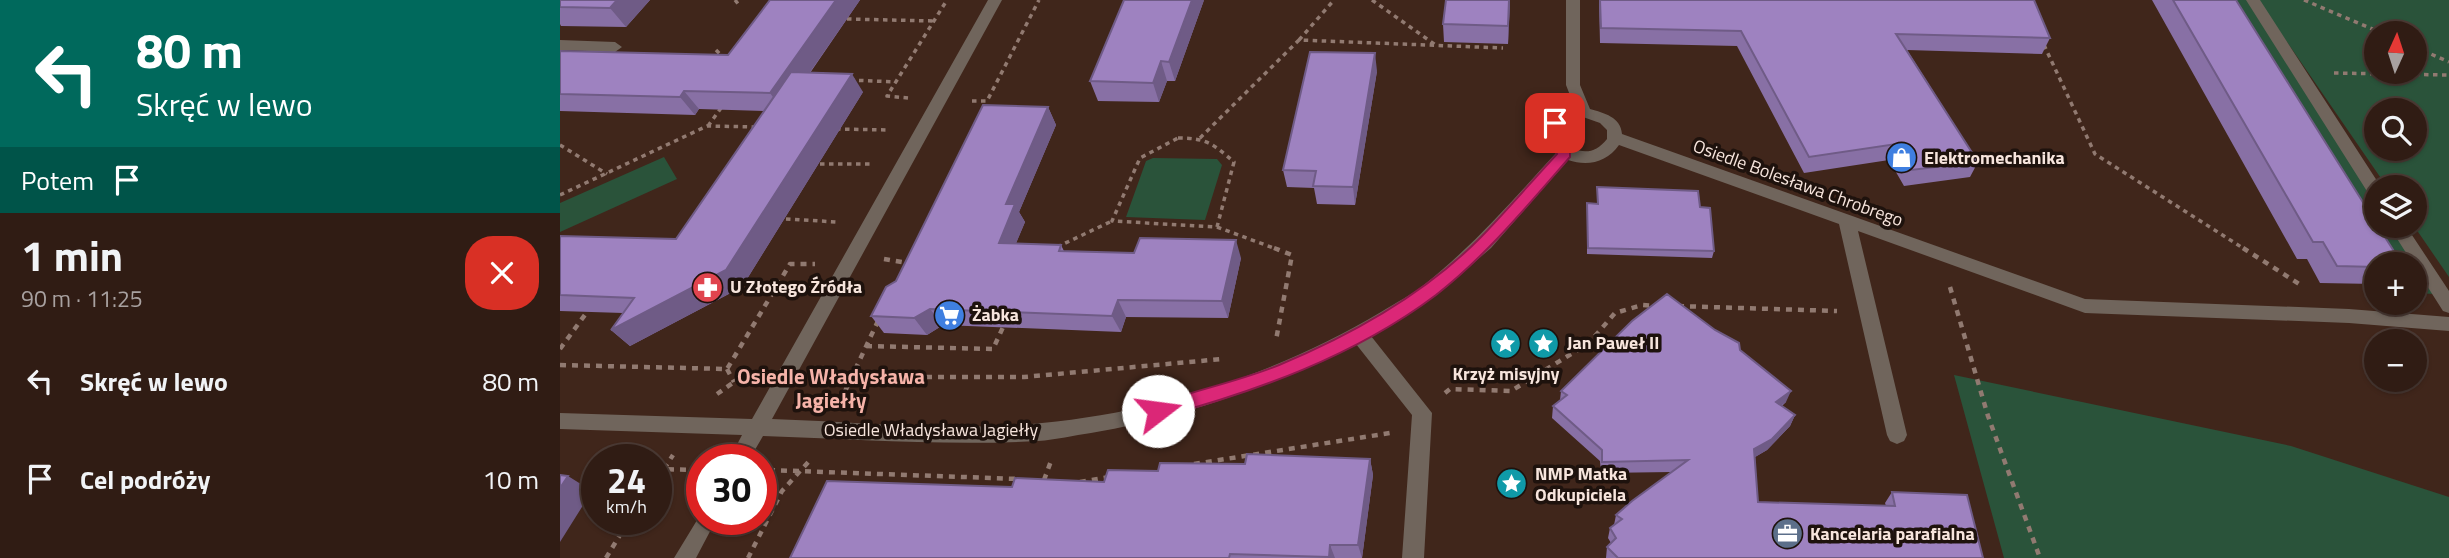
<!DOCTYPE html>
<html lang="pl">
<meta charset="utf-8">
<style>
body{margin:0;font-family:"Titillium Web",sans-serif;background:#38251d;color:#f1f3f6;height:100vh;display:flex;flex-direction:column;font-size:26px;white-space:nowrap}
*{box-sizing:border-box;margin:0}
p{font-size:23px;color:#a8a1a0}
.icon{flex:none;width:38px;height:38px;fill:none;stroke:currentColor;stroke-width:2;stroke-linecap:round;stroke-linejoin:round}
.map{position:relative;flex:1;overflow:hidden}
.panel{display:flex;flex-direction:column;background:#301c14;width:560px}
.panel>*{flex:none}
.hud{background:#00695c;color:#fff;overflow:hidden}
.needle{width:46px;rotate:3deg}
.controls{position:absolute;left:1804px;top:21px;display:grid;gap:14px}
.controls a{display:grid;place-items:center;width:63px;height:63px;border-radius:50%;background:#301c14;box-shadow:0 2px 5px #0004,0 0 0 2px #4b3a34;font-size:35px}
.speed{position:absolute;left:21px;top:444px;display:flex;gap:14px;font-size:35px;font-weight:700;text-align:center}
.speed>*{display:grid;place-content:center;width:91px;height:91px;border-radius:50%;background:#301c14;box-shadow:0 2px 5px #0004,0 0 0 2px #4b3a34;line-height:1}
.speed small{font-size:18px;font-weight:400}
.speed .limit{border:10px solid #d22;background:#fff;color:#111}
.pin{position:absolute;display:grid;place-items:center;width:60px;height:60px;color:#fff;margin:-30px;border-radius:14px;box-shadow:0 4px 10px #0006}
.me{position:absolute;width:77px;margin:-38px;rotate:75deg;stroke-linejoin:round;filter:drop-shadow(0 0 5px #0008)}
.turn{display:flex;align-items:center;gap:24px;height:147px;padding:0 21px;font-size:32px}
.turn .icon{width:91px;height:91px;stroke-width:2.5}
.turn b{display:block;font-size:49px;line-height:60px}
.then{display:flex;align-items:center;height:66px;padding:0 21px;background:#0003;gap:14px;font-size:26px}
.round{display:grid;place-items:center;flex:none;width:74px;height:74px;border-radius:28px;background:#38251d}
.summary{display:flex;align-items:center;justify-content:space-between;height:119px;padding:0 21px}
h1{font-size:42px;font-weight:700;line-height:52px}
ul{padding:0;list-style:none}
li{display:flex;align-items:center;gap:21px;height:98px;padding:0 21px}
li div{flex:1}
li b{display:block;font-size:26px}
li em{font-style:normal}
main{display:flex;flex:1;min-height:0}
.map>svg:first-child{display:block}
.green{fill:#2a533a;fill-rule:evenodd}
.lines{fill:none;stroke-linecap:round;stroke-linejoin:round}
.path-far1{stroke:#917a71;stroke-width:3.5;stroke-dasharray:4.5 4.5;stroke-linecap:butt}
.path{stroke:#917a71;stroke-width:4.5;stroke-dasharray:6 6;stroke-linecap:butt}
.minor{fill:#70655c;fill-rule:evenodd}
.wall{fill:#8870a5}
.shaded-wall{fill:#6f5b86}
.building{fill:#9e82c0;stroke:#6f5b86;stroke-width:2}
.route{fill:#db2777;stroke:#8e194d;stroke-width:2}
.labels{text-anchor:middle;stroke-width:7;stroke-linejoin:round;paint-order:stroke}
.poi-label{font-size:18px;font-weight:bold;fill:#f7e5dd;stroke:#1e120d;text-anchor:start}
.street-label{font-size:18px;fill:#f7e5dd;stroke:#1e120d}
.quarter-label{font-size:21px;font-weight:bold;fill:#f6b3a9;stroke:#1e120d}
</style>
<main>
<section class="panel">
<div class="hud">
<div class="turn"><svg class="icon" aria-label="left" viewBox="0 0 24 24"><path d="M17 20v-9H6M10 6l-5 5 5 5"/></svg><div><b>80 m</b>Skręć w lewo</div></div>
<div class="then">Potem<svg class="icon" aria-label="arrive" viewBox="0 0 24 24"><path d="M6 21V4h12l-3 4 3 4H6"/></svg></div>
</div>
<div class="summary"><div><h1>1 min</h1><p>90 m · 11:25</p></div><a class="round" style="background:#d93025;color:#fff"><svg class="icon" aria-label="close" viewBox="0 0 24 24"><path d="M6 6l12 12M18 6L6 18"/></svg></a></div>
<ul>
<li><svg class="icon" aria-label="left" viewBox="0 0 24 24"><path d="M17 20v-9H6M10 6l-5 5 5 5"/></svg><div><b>Skręć w lewo</b></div><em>80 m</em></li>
<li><svg class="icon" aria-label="arrive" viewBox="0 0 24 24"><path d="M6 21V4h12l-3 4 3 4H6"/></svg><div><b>Cel podróży</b></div><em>10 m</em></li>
</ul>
</section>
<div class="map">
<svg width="1889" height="558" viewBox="0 0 1889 558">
<rect width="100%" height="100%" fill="#40261b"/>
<!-- green -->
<path class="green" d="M1651 0H1688L1816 201V226H1832L1875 294 1855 293V264H1817Z
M1698 0H1889V277L1854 226 1855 187H1827ZM1816 33H1855V72H1816ZM1816 110H1855V149H1816Z
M104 157 117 179 0 232V203Z
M593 158 657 159 662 165 645 220 566 217 586 161Z
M1394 375 1731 446 1889 497V558H1444Z"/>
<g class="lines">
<!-- path-far1 -->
<path class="path-far1" d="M175 0 179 5
M812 0 877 46
M1744 0 1822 33
M287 19 374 21
M739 40 774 0
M1484 45 1535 154 1686 250
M1855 47 1889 62
M156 50 165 59
M1774 73 1889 75
M290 80 336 82
M348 98 327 96 387 0
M412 101H427L479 0
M148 126 161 108
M276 129 330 130
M618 138C647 138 653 144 674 162L657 227 552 221 580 158Z
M640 138 739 40 943 48
M0 145 47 174
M260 164H311
M0 195 147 126 197 127
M226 219 277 222
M657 227 719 250
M497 247 552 221"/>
<!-- path -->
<path class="path" d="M714 248 732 255 716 340
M1683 248 1739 284
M324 259 347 263
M1390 287 1428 416 1480 558
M1118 306 1277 311
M306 346 433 349 444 325
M0 349 27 312
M0 365 167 369 230 264H255
M167 369 174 382
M258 377H464L662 359
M885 393 890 389 951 391 1029 343 1055 313 1082 305 1095 306
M157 394 174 382 187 381
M280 402 318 321
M50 454 62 460
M634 464 830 433
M96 469 142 470
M104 469 113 455
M209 470 459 479
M484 480 491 461
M520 482 550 477
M46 558 69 520
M188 558 222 491 251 459"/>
<!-- minor -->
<path class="minor" d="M428 0H442L212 419C301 422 393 432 482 423 600 412 719 373 821 312 835 303 852 295 865 284 914 245 954 199 996 153L984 139 990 119 1015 108 1006 85V0H1020V85L1030 109C1044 113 1061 117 1062 134L1525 299 1789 309 1889 317V331L1789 323 1525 313 1298 231 1347 435 1344 441 1337 444 1330 441 1327 435 1279 224 1059 145C1047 162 1028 167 1008 160L931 248 875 296 811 336 872 413 864 558H842L852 415 796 344C711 386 624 417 531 433 514 435 496 440 478 441 387 446 294 439 203 436L189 460H169L182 435 0 429V413L192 419ZM1023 117 1040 123 1047 130V139C1032 158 1015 153 1000 138L1002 126Z
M1686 0H1700L1821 187H1816V198L1810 196Z
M0 40 55 42 62 47 55 52 0 50Z
M1829 226H1846L1889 291V313L1883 311Z
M142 512V520H156L136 558H114Z"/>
</g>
<!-- wall -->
<path class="wall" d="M0 0H90L66 27 1 26 0 24Z
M210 0H300L250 73 303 92 182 287 70 346 51 330 63 313 0 311V236L116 239 205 111 139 109 135 115 0 111V51L168 55Z
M644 0 615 81H607L599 102 538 101 530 81Z
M886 0H950L948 44 884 42 883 24Z
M1039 0H1474L1490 38 1482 54 1347 50 1418 162 1410 177 1344 186 1329 160 1244 173 1177 46 1040 43Z
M1592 0H1676L1816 264V284L1760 283 1747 259H1737Z
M817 71 795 205 757 204 754 188 727 187 723 170Z
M488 107 496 125 459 212 465 222 456 243 501 245 504 251 681 258 668 318 566 317 561 332 383 325 367 335 324 333 311 316 336 281Z
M1037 187 1140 207 1154 251 1152 258 1027 254V203L1037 204Z
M1180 350 1226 402 1222 406 1235 415 1230 426 1207 450 1195 457 1198 502 1326 506 1325 503 1332 492 1423 558H1046L1047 547 1051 543 1048 538 1050 528 1054 525 1056 515 1112 472 1041 473 1040 461 992 418 993 406 1000 400 1001 391Z
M810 459 813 475 802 558H230L452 487 544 482 598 471 685 464Z"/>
<!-- shaded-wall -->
<path class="shaded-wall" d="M57 0H90L66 27 50 8Z
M276 0H300L223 111 210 93Z
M632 0H644L615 81 609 62Z
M949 0H950L948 44V26Z
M815 53 817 71 795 205 793 187Z
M601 61 607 81 599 102 593 83Z
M292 74 303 92 182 287 70 346 51 330Z
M124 91 139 109 135 115 120 97Z
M488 107 496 125 459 212 465 222 449 260 439 243 446 204Z
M676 240 681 258 668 318 662 301Z
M558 300 566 317 561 332 552 316Z
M370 309 383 325 367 335 354 318Z
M1231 391 1226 402 1211 413 1216 402Z
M1235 415 1230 426 1207 450 1190 460 1194 449Z
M810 459 813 475 802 558 798 545Z
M8 476 32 491 0 542V488Z
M770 545 775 558H769V557Z"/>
<!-- building -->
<path class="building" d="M0 0H57L50 8 0 7Z
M210 0H276L210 93 124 91 120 97 0 94V51L168 55Z
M564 0H632L609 62 601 61 593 83 530 81Z
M886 0H949L948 26 883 24Z
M1040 0H1474L1490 38 1336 34 1418 162 1351 170 1336 144 1249 157 1181 31 1041 28Z
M1613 0H1676L1816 223V226H1818L1842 264H1816V267L1777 266 1763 242H1753Z
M750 52 815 53 793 187 753 186 756 171 723 170Z
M231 72 292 74 166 270 51 330 74 298 0 295V236L116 239Z
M423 105 488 107 446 204H455L439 243 501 245 499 251 574 253 580 238 676 240 662 301 558 300 552 316 370 309 354 318 311 316 326 287 336 281Z
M1037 187 1138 191 1140 207 1150 208 1154 251 1028 248 1027 203 1038 204Z
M1107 294 1155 330 1179 343 1180 350 1231 391 1216 402 1235 415 1212 439 1194 449 1198 502 1335 506 1332 492 1407 495 1423 558H1058L1047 547 1056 538 1050 528 1062 519 1056 515 1072 501 1128 460 1042 462V450L993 406 1007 395 1001 391 1072 321Z
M687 454 810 459 798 545H770L769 557 670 554 669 558H230L267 481 452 487 455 478 544 482 548 470 598 471 600 463 685 464Z
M0 475 8 476 0 488Z"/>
<!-- route -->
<path class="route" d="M995 118 1002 123 999 138 1010 150V157C968 205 927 255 876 295 795 356 695 392 598 418L592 416 590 411 592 406C634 390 678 382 719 365 791 335 866 293 921 237 947 210 972 181 997 154L985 139 988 123Z"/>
<!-- icons -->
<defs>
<symbol id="shop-disc" viewBox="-11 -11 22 22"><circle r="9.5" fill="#3f7fe0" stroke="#1e120d"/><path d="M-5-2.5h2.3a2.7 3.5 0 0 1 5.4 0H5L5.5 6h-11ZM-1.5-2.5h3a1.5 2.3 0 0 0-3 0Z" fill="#fff"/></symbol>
<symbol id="pharmacy-disc" viewBox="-11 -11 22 22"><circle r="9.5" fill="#e0444e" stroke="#1e120d"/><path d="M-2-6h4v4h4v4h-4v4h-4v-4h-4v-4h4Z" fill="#fff"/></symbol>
<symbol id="supermarket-disc" viewBox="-11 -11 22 22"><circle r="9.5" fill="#3f7fe0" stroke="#1e120d"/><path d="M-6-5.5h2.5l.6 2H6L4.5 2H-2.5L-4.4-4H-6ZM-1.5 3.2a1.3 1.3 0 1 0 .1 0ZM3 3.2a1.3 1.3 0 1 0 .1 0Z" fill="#fff"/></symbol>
<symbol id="sight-disc" viewBox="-11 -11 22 22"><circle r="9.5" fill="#0f9aa8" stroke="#1e120d"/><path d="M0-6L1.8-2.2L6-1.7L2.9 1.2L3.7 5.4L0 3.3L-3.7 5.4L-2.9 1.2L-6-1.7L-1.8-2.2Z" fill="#fff"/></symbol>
<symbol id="office-disc" viewBox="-11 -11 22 22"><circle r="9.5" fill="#5c6f8a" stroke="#1e120d"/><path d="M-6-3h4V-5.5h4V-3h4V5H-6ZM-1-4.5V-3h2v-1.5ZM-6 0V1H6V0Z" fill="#fff"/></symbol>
</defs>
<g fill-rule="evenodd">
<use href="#shop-disc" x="1324" y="140" width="35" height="35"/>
<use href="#pharmacy-disc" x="130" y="270" width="35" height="35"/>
<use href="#supermarket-disc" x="372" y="298" width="35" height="35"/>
<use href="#sight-disc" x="966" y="326" width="35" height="35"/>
<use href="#sight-disc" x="928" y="326" width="35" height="35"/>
<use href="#sight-disc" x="934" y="466" width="35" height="35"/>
<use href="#office-disc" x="1210" y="516" width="35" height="35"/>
</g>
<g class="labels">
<!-- poi labels -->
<g class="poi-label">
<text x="1364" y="164">Elektromechanika</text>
<text x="170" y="293">U Złotego Źródła</text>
<text x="412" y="321">Żabka</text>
<text x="1007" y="349">Jan Paweł II</text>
<text x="946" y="380" text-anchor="middle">Krzyż misyjny</text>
<text x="975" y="480">NMP Matka<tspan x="975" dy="21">Odkupiciela</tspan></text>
<text x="1250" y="540">Kancelaria parafialna</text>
</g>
<!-- street labels -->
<g class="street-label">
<text transform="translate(1238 183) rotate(20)" y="6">Osiedle Bolesława Chrobrego</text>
<text x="371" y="436">Osiedle Władysława Jagiełły</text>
</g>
<!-- quarter labels -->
<g class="quarter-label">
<text x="271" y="384">Osiedle Władysława<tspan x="271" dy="24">Jagiełły</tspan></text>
</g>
</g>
</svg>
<div class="controls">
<a><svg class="needle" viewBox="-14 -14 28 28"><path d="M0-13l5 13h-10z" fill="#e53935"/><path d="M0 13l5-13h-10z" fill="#a8a1a0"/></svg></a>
<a><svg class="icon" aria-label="search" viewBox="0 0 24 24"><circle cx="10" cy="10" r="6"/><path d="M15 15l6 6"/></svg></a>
<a><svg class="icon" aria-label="layers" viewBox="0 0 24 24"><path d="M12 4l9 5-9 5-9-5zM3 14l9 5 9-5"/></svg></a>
<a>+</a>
<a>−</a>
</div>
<div class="speed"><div>24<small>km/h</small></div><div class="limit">30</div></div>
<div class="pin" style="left:995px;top:123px;background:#d93025"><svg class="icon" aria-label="arrive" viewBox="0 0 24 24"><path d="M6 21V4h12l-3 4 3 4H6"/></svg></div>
<svg class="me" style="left:598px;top:411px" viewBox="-20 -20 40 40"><circle r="19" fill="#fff"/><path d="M0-13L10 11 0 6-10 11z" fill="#db2777"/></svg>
</div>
</main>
